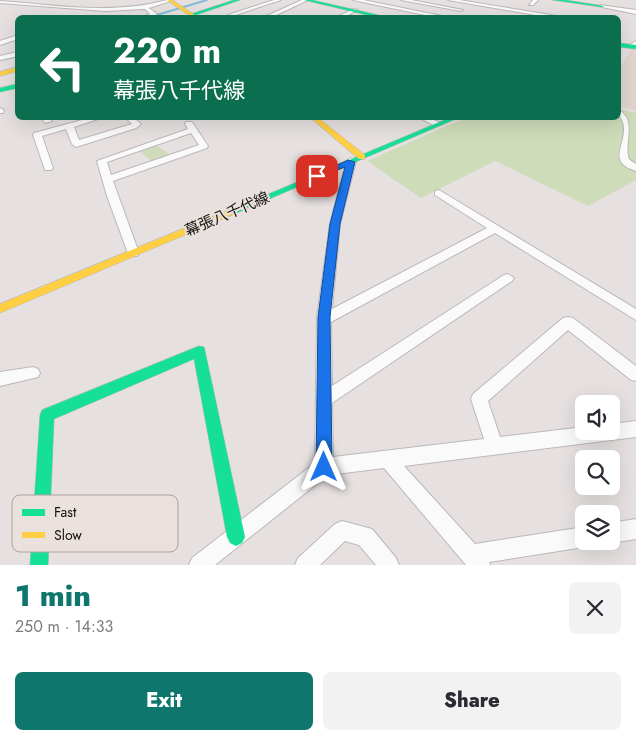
<!DOCTYPE html>
<meta charset="utf-8">
<style>
body{margin:0;font-family:Jost,"Noto Sans JP",sans-serif;background:#f2f2f3;color:#2b2b33;height:100vh;display:flex;flex-direction:column;font-size:19px;white-space:nowrap}
*{box-sizing:border-box;margin:0}
p{font-size:16px;color:#7c7c81}
.icon{flex:none;width:28px;height:28px;fill:none;stroke:currentColor;stroke-width:2;stroke-linecap:round;stroke-linejoin:round}
.map{position:relative;height:565px;overflow:hidden}
.panel{display:flex;flex-direction:column;background:#fff;flex:1}
.panel>*{flex:none}
.hud{position:absolute;left:15px;top:15px;width:606px;height:105px;border-radius:8px;box-shadow:0 5px 20px #0002;background:#0b6e4f;color:#fff;overflow:hidden}
.controls{position:absolute;left:575px;top:395px;display:grid;gap:10px}
.controls a{display:grid;place-items:center;width:45px;height:45px;border-radius:8px;background:#fff;box-shadow:0 5px 20px #0002;font-size:25px}
.pin{position:absolute;display:grid;place-items:center;width:42px;height:42px;color:#fff;margin:-21px;border-radius:10px;box-shadow:0 2px 8px #0006}
.me{position:absolute;width:55px;margin:-28px;rotate:0deg;stroke-linejoin:round;filter:drop-shadow(0 0 4px #0008)}
.turn{display:flex;align-items:center;gap:18px;height:105px;padding:0 15px;font-size:22px}
.turn .icon{width:65px;height:65px;stroke-width:2.5}
.turn b{display:block;font-size:35px;line-height:42px}
.round{display:grid;place-items:center;flex:none;width:52px;height:52px;border-radius:8px;background:#f2f2f3}
.headline{display:flex;align-items:center;justify-content:space-between;height:85px;padding:0 15px}
h1{font-size:30px;font-weight:800;line-height:38px;color:#0f766e}
.primary-button{display:flex;gap:10px;margin-top:auto;padding:10px 15px}
.primary-button a{flex:1;height:58px;border-radius:8px;background:#0f766e;color:#fff;font-size:20px;font-weight:800;line-height:58px;text-align:center}
.primary-button a+a{background:#f2f2f3;color:#2b2b33}
.map>svg:first-child{display:block}
.built{fill:#e1d5d0}
.green{fill:#cedcb9}
.lines{fill:none;stroke-linecap:round;stroke-linejoin:round}
.stream{stroke:#84bbdb;stroke-width:2}
.street-casing{stroke:#bcb8b7;stroke-width:2}
.fast-casing{stroke:#bcb8b7;stroke-width:1}
.slow-casing{stroke:#bcb8b7;stroke-width:1}
.street{fill:#fbfafa;fill-rule:evenodd}
.fast{fill:#16e098;fill-rule:evenodd}
.slow{fill:#ffcf43;fill-rule:evenodd}
.route{fill:#1a73e8;stroke:#114b97}
.labels{text-anchor:middle;stroke-width:4;stroke-linejoin:round;paint-order:stroke}
.street-label{font-size:15px;fill:#14110f;stroke:#eae0dc}
.key{fill:#eae0dc;stroke:#aaa29e;stroke-width:1}
.key-label{font-size:14px;fill:#14110f}
</style>
<div class="map">
<svg width="636" height="565" viewBox="0 0 636 565">
<rect width="100%" height="100%" fill="#e6e1e0"/>
<!-- built -->
<path class="built" d="M632 48 636 49V111L619 106V69Z"/>
<!-- green -->
<path class="green" d="M619 109 636 113V180L588 206 495 161 421 198 367 161 465 118H619Z
M154 144 171 155 153 162 138 150Z"/>
<g class="lines">
<!-- stream -->
<path class="stream" d="M150 17 207 0
M0 60 18 56"/>
<defs>
<path id="street" d="M167 0H174L149 8 157 14 148 18H139L150 14 145 9 105 11 0 3V1C55 5 113 15 167 0Z
M274 0H281L235 15 237 18H231L228 15Z
M302 0H308L270 18H262Z
M353 0H363L452 18H439Z
M401 0H411L463 10 461 11Z
M448 0H459L563 17 553 18Z
M533 0H538L533 5H529Z
M600 5 636 10V14L602 7Z
M354 9 358 10 342 18H334Z
M18 35V39L0 45V41Z
M636 41V45L630 48 627 46Z
M18 52V56L0 60V56Z
M0 108 4 110 3 113H0Z
M619 110C636 120 625 140 628 156 628 160 633 162 636 164V171C607 162 625 147 624 128 624 121 619 117 619 110Z
M41 118H49L52 121 45 123Z
M90 118H101L74 127 79 140 132 124 126 118H134L141 124 136 128 76 147 72 144 66 129 42 136 53 168 51 170H45L33 135 34 133Z
M420 118H430L442 124 435 126Z
M186 122H192L208 146 207 148 113 181 139 253 137 256H129L107 196 97 161 188 129 185 124ZM191 133 199 145 111 175 107 162Z
M351 158 356 161 340 224 332 309 487 228 435 195V191L439 190 636 309V320L495 233 331 322 332 386 504 275 508 274 514 278 512 281 332 403 333 457 484 439 471 399 473 394 563 318 568 317 573 318 636 366V381L631 380 568 330 488 401 500 437 584 427V431H611V424L636 421V437L404 466 475 544 584 527V541H592L591 544 584 547 489 562 490 565H466L384 468 328 475 215 565H189L192 558 315 463 317 317 330 224 346 161Z
M33 367 38 369 40 373 38 377 0 386V372Z
M636 519V539L611 543 607 541H611V523Z
M342 521 372 529 396 558 399 565H376L359 545 345 541 320 565H295L298 558 335 524Z"/>
<path id="fast" d="M234 0H240L187 18H179Z
M304 0H312L391 18H380Z
M553 0H565L604 6 602 7Z
M619 43 636 45V49L619 47Z
M18 84V88L0 92V88Z
M449 118H458L232 215 229 216 224 213Z
M199 346 204 347 205 351 245 537 242 543 236 546 230 543 227 537 194 359 54 419 48 565H30L40 415 42 410Z"/>
<path id="slow" d="M167 0H172L199 18H193Z
M18 67V71L0 76V72Z
M311 118H318L365 155V159H359Z
M229 210 234 213 232 215 0 313V304Z"/>
</defs>
<!-- street casing -->
<use href="#street" class="street-casing"/>
<!-- fast casing -->
<use href="#fast" class="fast-casing"/>
<!-- slow casing -->
<use href="#slow" class="slow-casing"/>
<!-- street -->
<use href="#street" class="street"/>
<!-- fast -->
<use href="#fast" class="fast"/>
<!-- slow -->
<use href="#slow" class="slow"/>
</g>
<!-- route -->
<path class="route" d="M348 160 355 162 340 224 330 317 332 467 330 473 324 475 318 473 316 467 318 317 330 224 345 167 320 177 313 176Z"/>
<g class="labels">
<!-- street labels -->
<g class="street-label">
<text transform="translate(227 214) rotate(-23)" y="5">幕張八千代線</text>
</g>
</g>
<!-- legend -->
<rect x="12" y="495" width="166" height="57" rx="8" class="key"/>
<rect x="22" y="509" width="23" height="7" fill="#16e098"/>
<rect x="22" y="532" width="23" height="6" fill="#ffcf43"/>
<g class="key-label">
<text x="54" y="517">Fast</text>
<text x="54" y="540">Slow</text>
</g>
</svg>
<div class="controls">
<a><svg class="icon" aria-label="sound" viewBox="0 0 24 24"><path d="M4 9h4l5-4v14l-5-4H4zM17 9q2 3 0 6"/></svg></a>
<a><svg class="icon" aria-label="search" viewBox="0 0 24 24"><circle cx="10" cy="10" r="6"/><path d="M15 15l6 6"/></svg></a>
<a><svg class="icon" aria-label="layers" viewBox="0 0 24 24"><path d="M12 4l9 5-9 5-9-5zM3 14l9 5 9-5"/></svg></a>
</div>
<div class="pin" style="left:317px;top:176px;background:#d93025"><svg class="icon" aria-label="arrive" viewBox="0 0 24 24"><path d="M6 21V4h12l-3 4 3 4H6"/></svg></div>
<svg class="me" style="left:324px;top:467px" viewBox="-20 -20 40 40"><path d="M0-17L14 15 0 8-14 15z" fill="#1a73e8" stroke="#fff" stroke-width="4"/></svg>
<div class="hud">
<div class="turn"><svg class="icon" aria-label="left" viewBox="0 0 24 24"><path d="M17 20v-9H6M10 6l-5 5 5 5"/></svg><div><b>220 m</b>幕張八千代線</div></div>
</div>
</div>
<section class="panel">
<div class="headline"><div><h1>1 min</h1><p>250 m · 14:33</p></div><a class="round"><svg class="icon" aria-label="close" viewBox="0 0 24 24"><path d="M6 6l12 12M18 6L6 18"/></svg></a></div>
<div class="primary-button"><a>Exit</a><a>Share</a></div>
</section>
